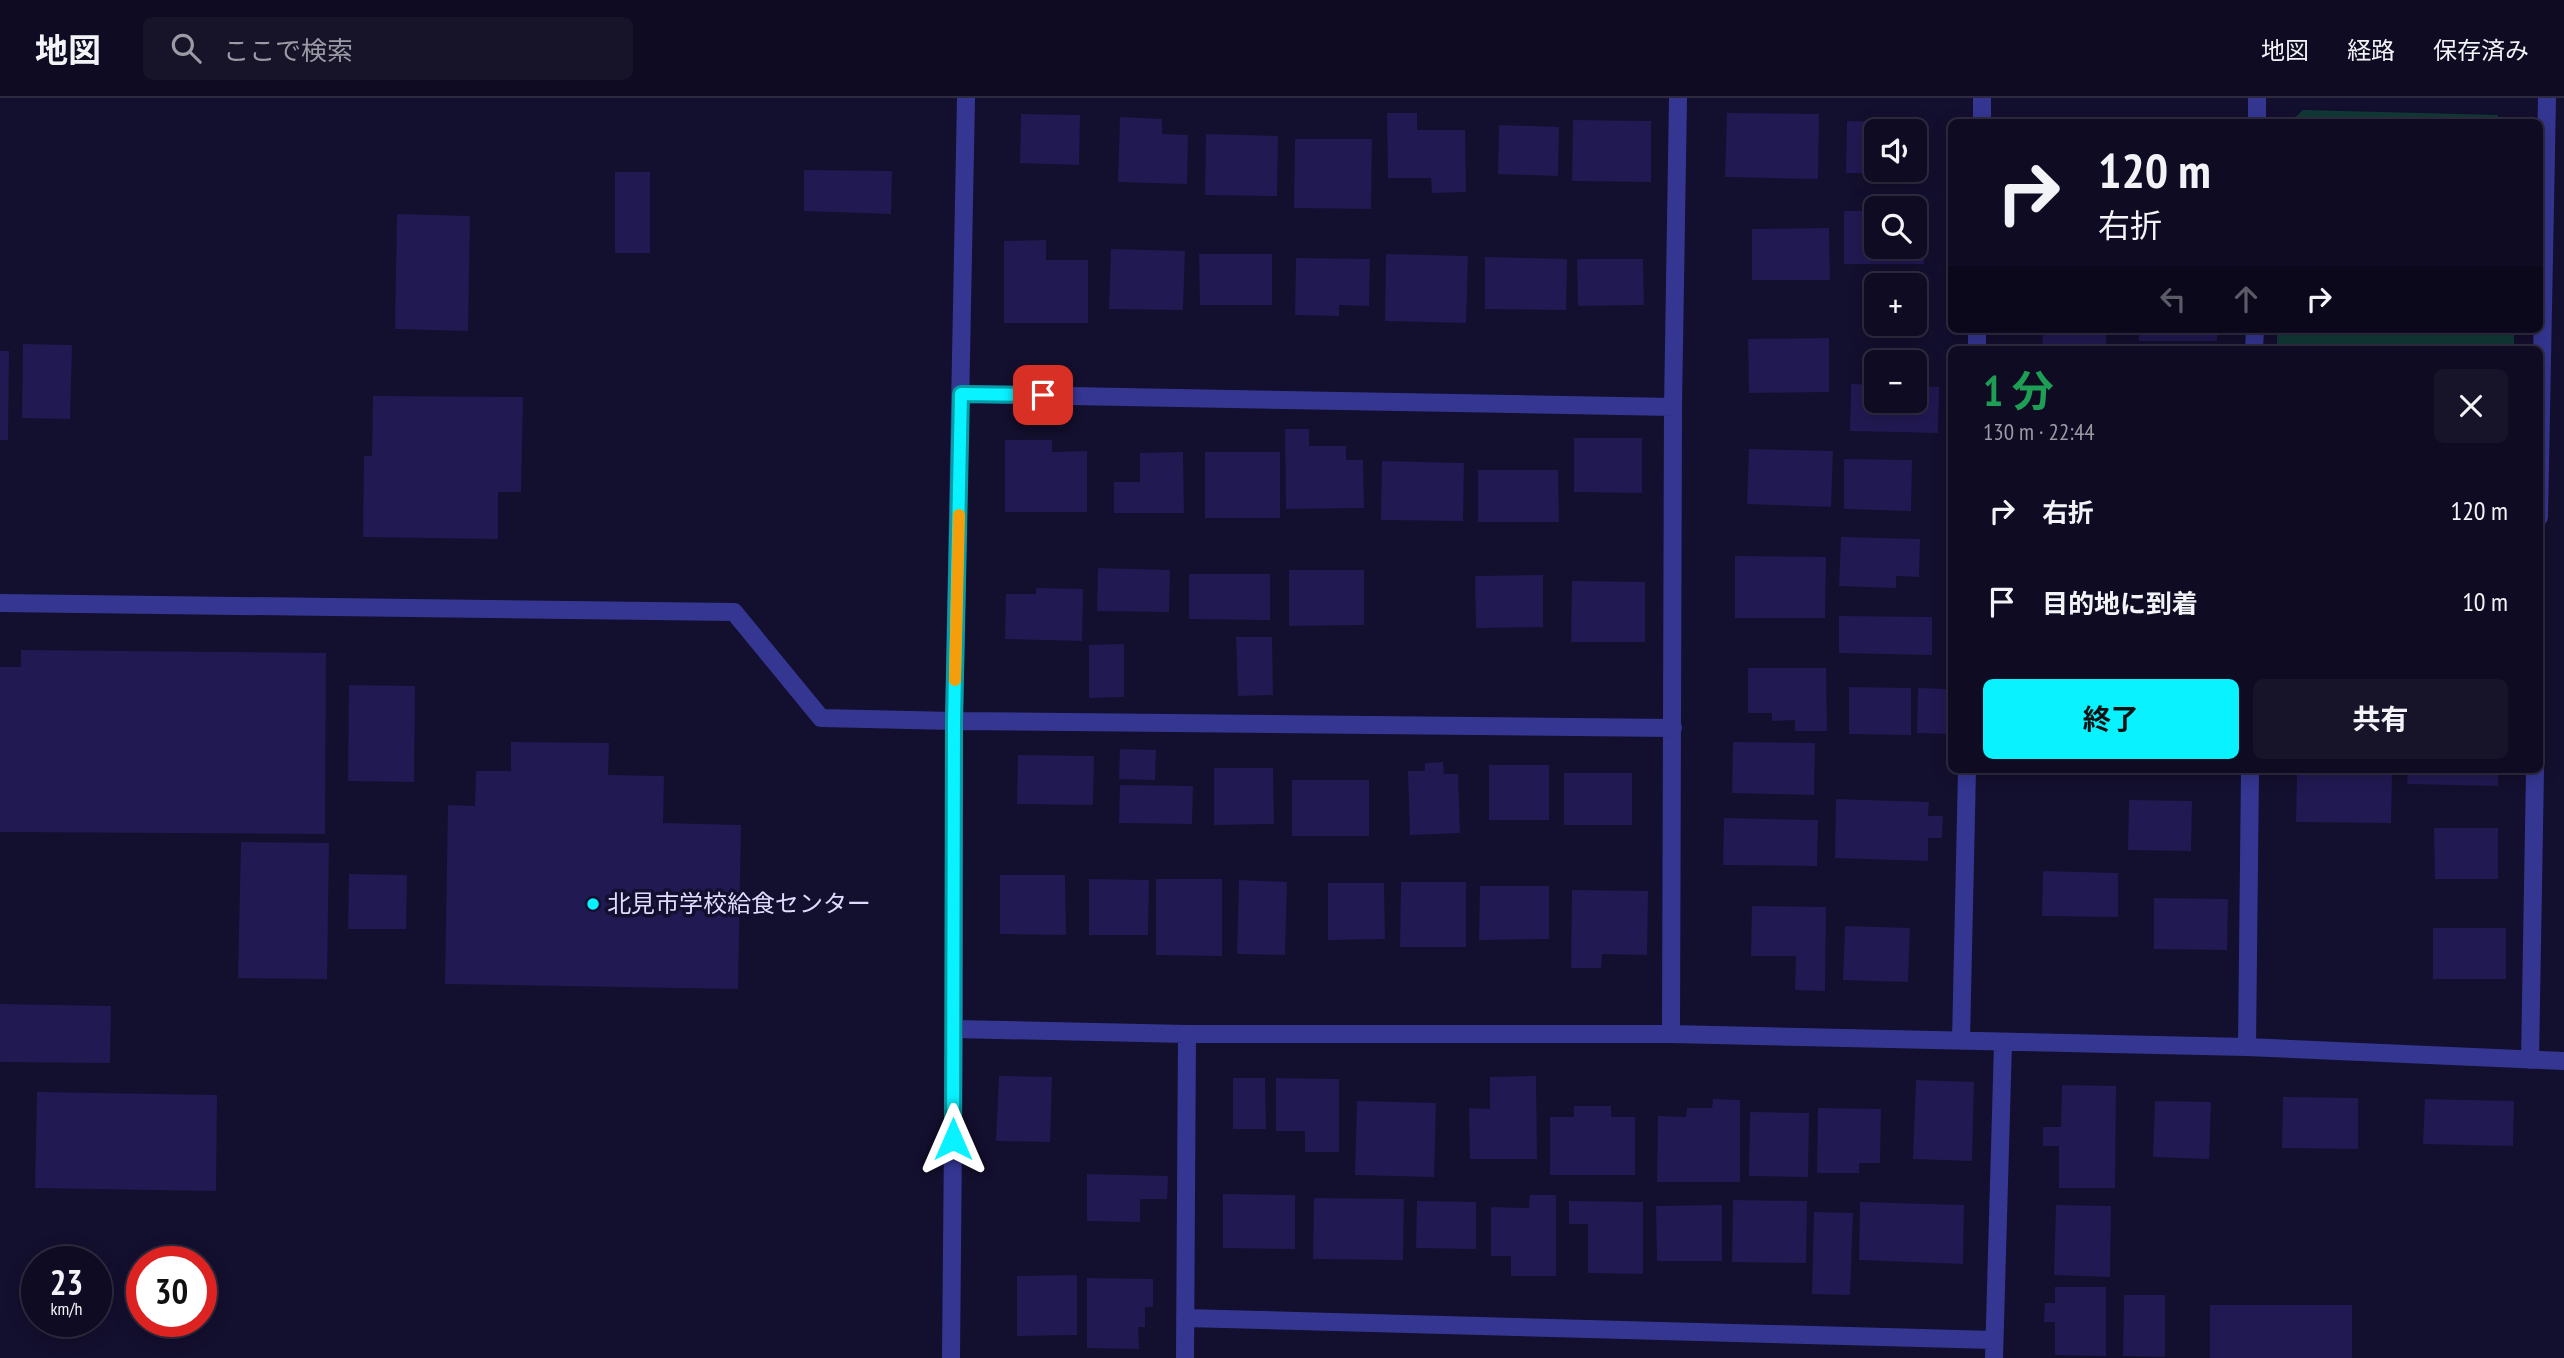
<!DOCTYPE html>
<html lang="ja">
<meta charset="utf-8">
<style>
body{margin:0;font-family:"PT Sans Narrow","Noto Sans JP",sans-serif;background:#17142a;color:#f1f3f6;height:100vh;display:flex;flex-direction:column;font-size:26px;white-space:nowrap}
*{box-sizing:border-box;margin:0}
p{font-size:23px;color:#9b9ba5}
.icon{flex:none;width:38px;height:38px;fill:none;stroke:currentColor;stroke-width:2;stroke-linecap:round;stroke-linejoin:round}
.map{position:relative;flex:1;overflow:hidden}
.sheet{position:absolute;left:1948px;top:248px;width:595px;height:427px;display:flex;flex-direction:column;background:#0e0b22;border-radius:10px;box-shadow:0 4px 18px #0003,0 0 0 2px #2e2b40}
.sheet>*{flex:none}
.hud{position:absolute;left:1948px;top:21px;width:595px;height:214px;border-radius:10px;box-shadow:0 4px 18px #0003,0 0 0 2px #2e2b40;background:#0e0b22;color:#f1f3f6;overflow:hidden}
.fabs{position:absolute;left:1864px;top:21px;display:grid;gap:14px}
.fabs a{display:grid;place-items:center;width:63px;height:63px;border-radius:10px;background:#0e0b22;box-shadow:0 4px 18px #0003,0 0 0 2px #2e2b40;font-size:35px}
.speed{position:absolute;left:21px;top:1148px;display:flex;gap:14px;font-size:35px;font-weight:700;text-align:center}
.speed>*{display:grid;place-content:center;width:91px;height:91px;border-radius:50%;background:#0e0b22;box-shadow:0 4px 18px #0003,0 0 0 2px #2e2b40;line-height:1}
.speed small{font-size:18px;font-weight:400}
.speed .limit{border:10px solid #d22;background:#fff;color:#111}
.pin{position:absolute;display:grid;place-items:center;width:60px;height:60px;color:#fff;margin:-30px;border-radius:14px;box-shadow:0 4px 10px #0006}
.me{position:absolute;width:77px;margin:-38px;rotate:0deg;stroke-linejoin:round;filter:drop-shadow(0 0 5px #0008)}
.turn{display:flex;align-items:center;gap:24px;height:147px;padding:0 35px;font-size:32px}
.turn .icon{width:91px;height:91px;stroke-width:2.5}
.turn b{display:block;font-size:49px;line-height:60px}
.lanes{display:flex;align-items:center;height:66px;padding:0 35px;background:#0003;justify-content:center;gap:35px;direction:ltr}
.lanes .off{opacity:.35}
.round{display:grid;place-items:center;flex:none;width:74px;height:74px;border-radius:10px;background:#17142a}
.summary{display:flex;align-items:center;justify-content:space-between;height:119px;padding:0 35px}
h1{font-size:42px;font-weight:700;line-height:52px;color:#1e9e55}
.cta{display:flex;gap:14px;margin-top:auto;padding:14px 35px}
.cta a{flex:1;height:80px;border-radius:10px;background:#08f2ff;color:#111;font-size:28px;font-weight:700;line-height:80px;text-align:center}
.cta a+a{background:#17142a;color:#f1f3f6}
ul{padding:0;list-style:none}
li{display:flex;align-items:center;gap:21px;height:91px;padding:0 35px}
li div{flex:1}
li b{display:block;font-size:26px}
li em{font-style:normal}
header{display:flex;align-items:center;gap:42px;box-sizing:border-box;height:98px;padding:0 35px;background:#0e0b22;border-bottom:2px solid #2e2b40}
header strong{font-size:33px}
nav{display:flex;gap:38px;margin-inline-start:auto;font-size:24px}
.search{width:490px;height:63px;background:#17142a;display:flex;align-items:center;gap:18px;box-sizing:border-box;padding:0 24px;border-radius:10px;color:#9b9ba5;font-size:26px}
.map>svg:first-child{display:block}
.green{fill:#113936}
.building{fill:#211952}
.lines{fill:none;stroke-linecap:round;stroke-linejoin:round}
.minor{stroke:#353692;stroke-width:18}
.route-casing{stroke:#059da6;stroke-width:18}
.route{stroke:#08f2ff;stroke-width:12}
.slow{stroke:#f59e0b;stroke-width:12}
.poi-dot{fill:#08f2ff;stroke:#130f2e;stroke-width:2.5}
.labels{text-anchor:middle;stroke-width:7;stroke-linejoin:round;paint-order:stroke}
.poi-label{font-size:24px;fill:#dedcff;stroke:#130f2e;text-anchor:start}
</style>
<header>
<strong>地図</strong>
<div class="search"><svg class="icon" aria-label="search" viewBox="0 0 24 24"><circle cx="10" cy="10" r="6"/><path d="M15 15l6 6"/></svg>ここで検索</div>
<nav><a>地図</a><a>経路</a><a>保存済み</a></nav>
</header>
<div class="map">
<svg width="2564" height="1260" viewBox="0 0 2564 1260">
<rect width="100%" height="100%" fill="#130f2e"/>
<!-- green -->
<path class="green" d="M2303 12 2497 17 2503 24H2290Z
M2277 231H2514V252H2277Z"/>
<!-- building -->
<path class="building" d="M1387 15H1417V32H1465L1466 94 1432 95 1431 80H1388Z
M1727 15 1819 16 1818 81 1725 79Z
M1021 16 1080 17 1079 67 1020 65Z
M1120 19 1162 21V36L1188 37 1187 86 1118 84Z
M1573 22 1651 23V84L1572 83Z
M1847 23 1911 24V33H1876V72H1911V76L1846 75Z
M1499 27 1559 29 1558 78 1498 76Z
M1206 36 1278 38 1277 98 1205 97Z
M1295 41H1372L1371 111 1294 110Z
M804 72 892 73 891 116 804 113Z
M615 74H650V155H615Z
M1844 113H1876V149H1914V113H1924V166H1844Z
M397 116 470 118 468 233 395 231Z
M1829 130 1830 182H1752V131Z
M1046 142V162H1088V225H1004V143Z
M1111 151 1185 153 1183 212 1109 211Z
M1199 156H1272V207H1200Z
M1386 156 1468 158 1466 225 1385 223Z
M1485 159 1567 161 1566 212 1485 211Z
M1296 160 1370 161 1369 208 1339 207V218L1295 217Z
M1577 161H1643L1644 207 1578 208Z
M2043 231H2106V252H2042Z
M2139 231H2218L2217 243H2139Z
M1829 240V294L1749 295 1748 241Z
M23 246 72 247 70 321 22 320Z
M0 253H9L8 342H0Z
M1851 286 1876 287V303H1914V288L1939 289 1938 335 1850 333Z
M373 298 523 299 521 394H498V441L363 439 364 358H372Z
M1285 331H1309V348H1346V362H1363L1364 410 1286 411Z
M1574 340H1642V395L1574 394Z
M1005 342H1052V354L1087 353V414H1005Z
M1749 351 1833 353 1831 409 1747 406Z
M1183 354 1184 415H1114V384H1140V355Z
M1205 354H1280V420H1205Z
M1844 361 1912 362 1911 413 1844 411Z
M1382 363 1464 365 1463 423 1381 422Z
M1478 372H1558L1559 424H1478Z
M1841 439 1920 441 1919 479 1896 478V490L1839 488Z
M1735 458 1826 459 1825 520H1735Z
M1098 470 1170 472 1169 514 1097 513Z
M1289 472H1364V527L1289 528Z
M1189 476H1270V522L1189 521Z
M1543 477V529L1476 530 1475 478Z
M1572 483 1645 484V544H1571Z
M1036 490 1083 491 1082 543 1005 541 1006 496H1036Z
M1839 518 1932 519V557L1839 555Z
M1236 539H1272L1273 597 1238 598Z
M1124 546V599L1089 600V547Z
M21 552 326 555 325 736 0 734V569H21Z
M1748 570H1826L1827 633H1795V622L1772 623V615H1748Z
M349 587 415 588 414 684 348 683Z
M1849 589 1911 590V637L1849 636Z
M1918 590 1948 591V636L1917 635Z
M511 644 609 645 608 677 664 678 663 725 741 727 738 891 445 886 448 707 475 708 476 673H511Z
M1733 644 1815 645 1814 697 1732 695Z
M1120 651 1156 652 1155 682 1119 681Z
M1018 657 1094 658 1093 707 1017 706Z
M1443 664 1444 676H1458L1460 735 1410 737 1408 673H1425V665Z
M1489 667H1549V722H1489Z
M1214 670H1273L1274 726 1214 727Z
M2408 672H2498V688L2407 686Z
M1564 675H1632V727H1564Z
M2297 675 2392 676 2391 725 2296 724Z
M1292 682H1369V738H1292Z
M1120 687 1193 688 1192 726 1119 725Z
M1836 701 1929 704 1928 718H1943L1942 740H1928V763L1835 760Z
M2129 702 2192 703 2191 753 2128 752Z
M1724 720 1818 722 1817 768 1723 767Z
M2434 730H2498V781H2435Z
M241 744 329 745 327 881 238 880Z
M2043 773 2118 775V819L2042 818Z
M349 776 407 777 406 831H348Z
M1000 777H1065L1066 837 1000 836Z
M1089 781 1149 782 1148 837H1089Z
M1156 781H1222V858L1156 857Z
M1239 782 1287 784 1285 857 1237 856Z
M1401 784H1466V849H1400Z
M1328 785H1384L1385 841 1328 842Z
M1480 788H1549V841L1479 842Z
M1572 792 1648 793 1647 857 1602 856 1601 870H1571Z
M2154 800 2228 801 2227 852 2154 851Z
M1752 808 1826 809 1825 893 1795 892 1796 858H1751Z
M1845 828 1910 830 1908 884 1843 882Z
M2433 830H2506V881H2433Z
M0 906 111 908 110 965 0 964Z
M999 978 1052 979 1050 1044 996 1043Z
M1536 978 1537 1061H1470L1469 1010 1490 1011V979Z
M1233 980H1265L1266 1031H1233Z
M1276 980 1339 981V1054H1305V1033H1276Z
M1916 982 1974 984 1972 1063 1913 1061Z
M2062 987 2116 988 2115 1090H2059V1048H2043V1029H2061Z
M37 994 217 997 216 1093 35 1090Z
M2283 999 2358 1000V1051L2282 1050Z
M1713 1001 1740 1002V1084H1657L1658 1018 1686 1019 1687 1010H1712Z
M2425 1001 2514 1003 2513 1048 2423 1046Z
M1357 1003 1436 1005 1434 1079 1355 1077Z
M2155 1003 2211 1004 2209 1061 2153 1059Z
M1574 1008H1611V1019H1635V1077H1550V1019H1574Z
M1818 1010 1881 1011 1880 1065H1859V1075H1817Z
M1750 1014 1809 1015 1808 1079 1749 1078Z
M1087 1076 1168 1078 1167 1101H1140V1124L1087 1123Z
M1223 1096 1295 1097V1151L1223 1150Z
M1530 1097H1556V1178H1511V1158H1491V1109L1529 1110Z
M1314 1100 1404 1101 1403 1162 1313 1161Z
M1733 1102 1807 1103 1806 1165 1732 1164Z
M1417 1103 1476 1104V1151L1416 1150Z
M1569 1103 1643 1104V1176L1588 1175V1126H1569Z
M1860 1104 1964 1107 1963 1166 1859 1162Z
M1722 1107V1163H1657L1656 1108Z
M2056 1107 2111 1108 2110 1179 2054 1177Z
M1814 1114 1853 1115 1850 1197 1812 1196Z
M1077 1177V1237L1017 1238V1178Z
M1087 1180 1153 1181V1209H1145V1229H1138L1139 1251 1087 1250Z
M2055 1189H2106V1258L2055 1257V1224H2044L2045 1205H2055Z
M2124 1197H2165V1259L2123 1258Z
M2210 1207H2352V1260H2210Z"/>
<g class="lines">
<!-- minor -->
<path class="minor" d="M1982 24V0
M2257 24V0
M1977 252V231
M2254 252 2255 231
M961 296 1673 309
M2539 419 2547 0
M0 505 734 514 821 620 954 623 1673 630
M954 931 1187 936H1671L2247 949 2564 963
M1671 936 1673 309 1678 0
M1961 943 1967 672
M2247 949 2250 672
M2530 962 2535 672
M1185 1220 1994 1242
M951 1260 954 931V623L966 0
M1185 1260 1187 936
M1994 1260 2003 945"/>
</g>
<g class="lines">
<defs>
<path id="route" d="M953 1041 954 624 961 296 1043 297"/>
</defs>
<!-- route casing -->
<use href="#route" class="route-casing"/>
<!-- route -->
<use href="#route" class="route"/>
<!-- slow -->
<path class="slow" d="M955 582 959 417"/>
</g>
<!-- markers -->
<circle class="poi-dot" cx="593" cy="806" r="7"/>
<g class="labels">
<!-- poi labels -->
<g class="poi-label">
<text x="607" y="814">北見市学校給食センター</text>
</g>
</g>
</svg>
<div class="fabs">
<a><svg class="icon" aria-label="sound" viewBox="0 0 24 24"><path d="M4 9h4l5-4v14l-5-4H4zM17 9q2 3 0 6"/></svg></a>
<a><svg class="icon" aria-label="search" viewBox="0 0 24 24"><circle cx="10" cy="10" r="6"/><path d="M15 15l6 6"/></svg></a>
<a>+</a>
<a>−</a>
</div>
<div class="speed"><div>23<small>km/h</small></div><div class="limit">30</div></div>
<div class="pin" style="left:1043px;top:297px;background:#d93025"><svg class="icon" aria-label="arrive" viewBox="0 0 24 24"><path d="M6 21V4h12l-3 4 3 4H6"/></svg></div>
<svg class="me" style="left:953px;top:1041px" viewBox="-20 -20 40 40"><path d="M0-17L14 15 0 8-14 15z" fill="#08f2ff" stroke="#fff" stroke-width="4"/></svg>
<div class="hud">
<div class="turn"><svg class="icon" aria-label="right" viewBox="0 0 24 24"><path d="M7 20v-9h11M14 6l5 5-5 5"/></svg><div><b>120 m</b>右折</div></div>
<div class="lanes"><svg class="icon off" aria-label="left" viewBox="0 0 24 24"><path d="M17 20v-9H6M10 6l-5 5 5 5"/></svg><svg class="icon off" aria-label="ahead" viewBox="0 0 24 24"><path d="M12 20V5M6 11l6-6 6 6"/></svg><svg class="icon" aria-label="right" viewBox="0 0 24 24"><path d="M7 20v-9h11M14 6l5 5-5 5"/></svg></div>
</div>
<section class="sheet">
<div class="summary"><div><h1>1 分</h1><p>130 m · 22:44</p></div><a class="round"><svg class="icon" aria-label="close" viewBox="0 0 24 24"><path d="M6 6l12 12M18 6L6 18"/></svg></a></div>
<ul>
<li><svg class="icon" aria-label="right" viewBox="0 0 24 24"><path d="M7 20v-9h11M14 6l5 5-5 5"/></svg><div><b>右折</b></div><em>120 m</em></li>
<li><svg class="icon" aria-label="arrive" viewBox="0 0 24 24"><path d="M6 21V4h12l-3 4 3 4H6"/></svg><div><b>目的地に到着</b></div><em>10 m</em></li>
</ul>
<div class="cta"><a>終了</a><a>共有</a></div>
</section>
</div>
